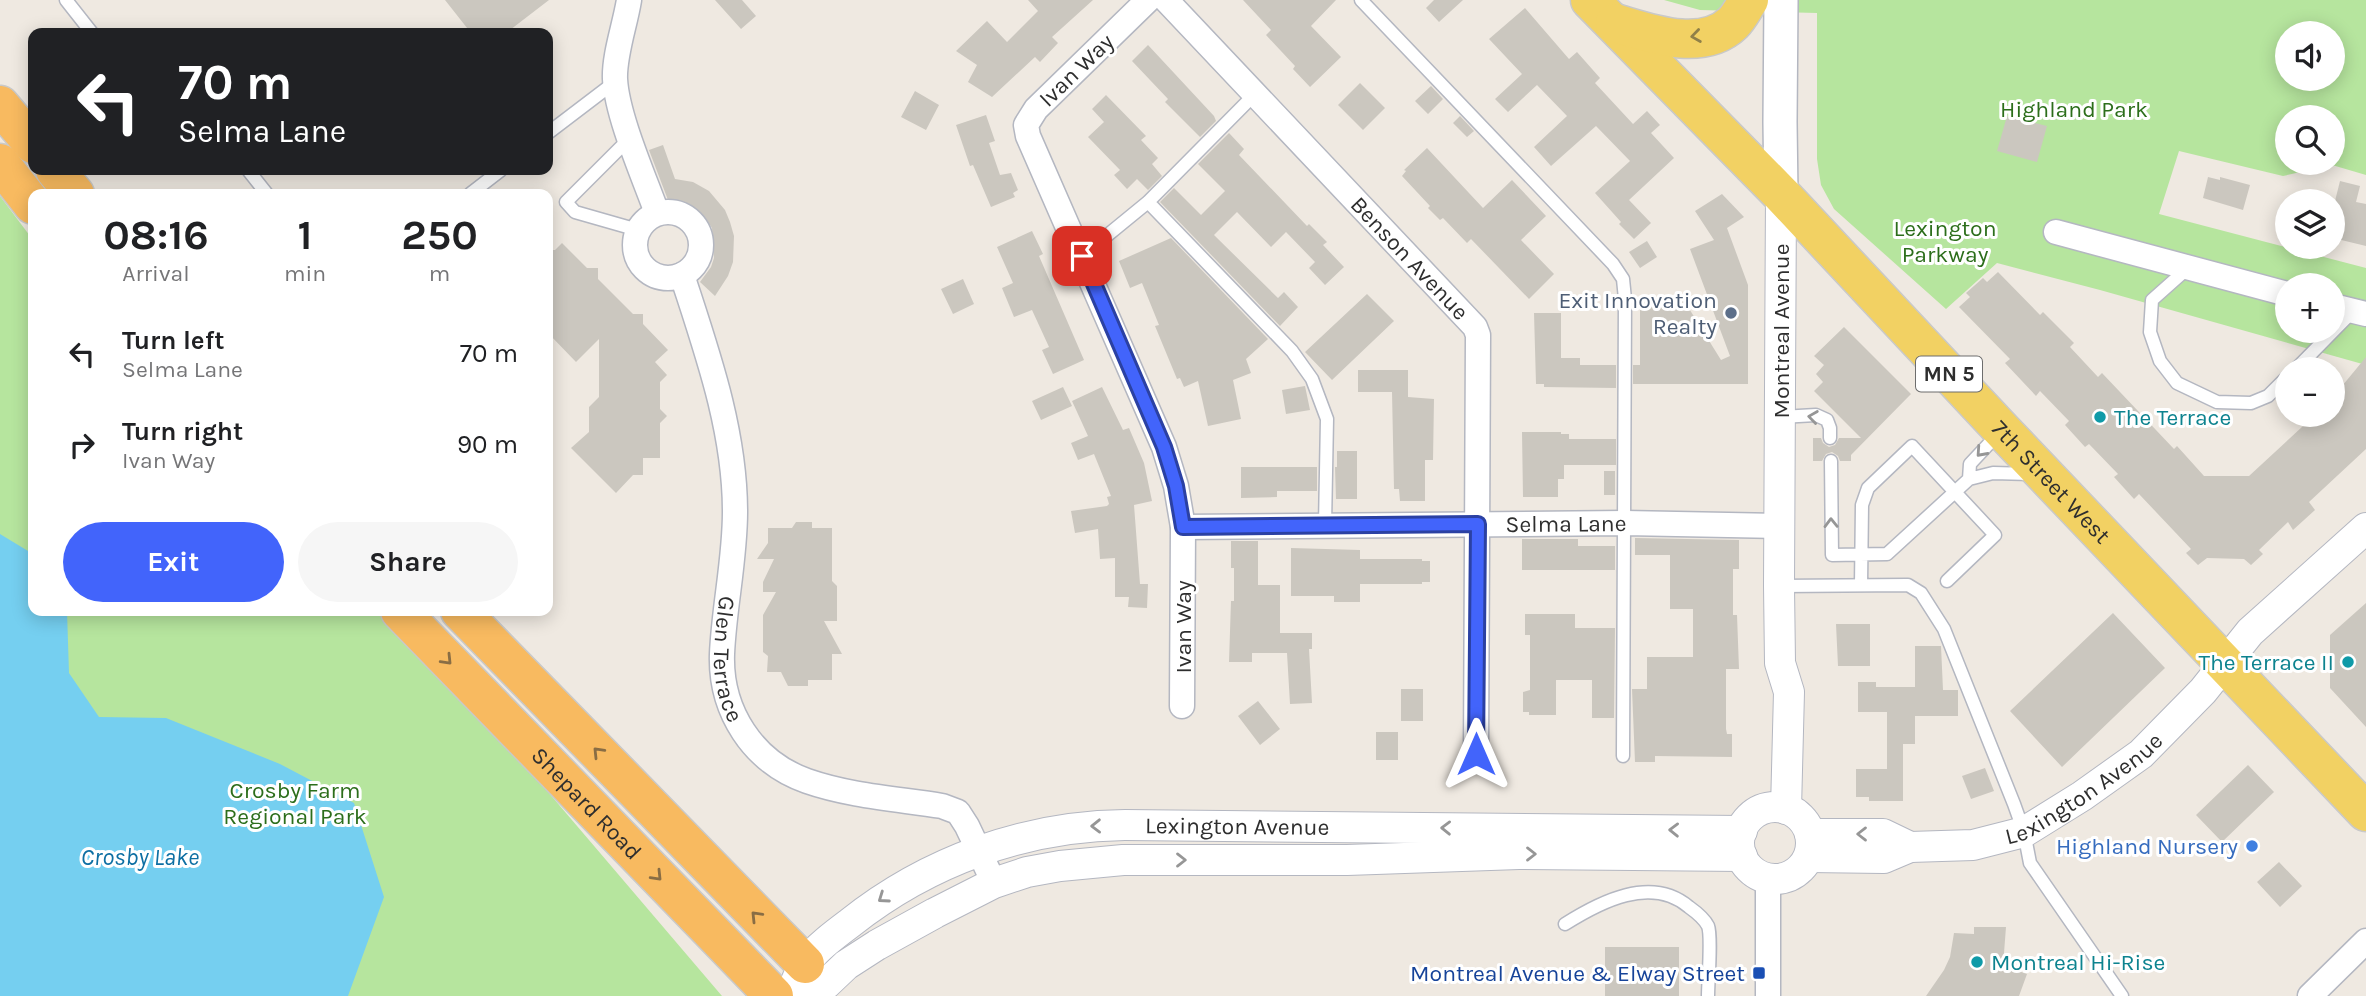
<!DOCTYPE html>
<meta charset="utf-8">
<style>
body{margin:0;font-family:Karla,sans-serif;background:#f6f6f6;color:#202124;height:100vh;display:flex;flex-direction:column;font-size:26px;white-space:nowrap}
*{box-sizing:border-box;margin:0}
p{font-size:23px;color:#757577}
.icon{flex:none;width:38px;height:38px;fill:none;stroke:currentColor;stroke-width:2;stroke-linecap:round;stroke-linejoin:round}
.map{position:relative;flex:1;overflow:hidden}
.details{position:absolute;left:28px;top:189px;width:525px;height:427px;display:flex;flex-direction:column;background:#fff;border-radius:14px;box-shadow:0 4px 18px #0003}
.details>*{flex:none}
.guide{position:absolute;left:28px;top:28px;width:525px;height:147px;border-radius:14px;box-shadow:0 4px 18px #0003;background:#202124;color:#fff;overflow:hidden}
.fabs{position:absolute;left:2275px;top:21px;display:grid;gap:14px}
.fabs a{display:grid;place-items:center;width:70px;height:70px;border-radius:50%;background:#fff;box-shadow:0 4px 18px #0003;font-size:35px}
.pin{position:absolute;display:grid;place-items:center;width:60px;height:60px;color:#fff;margin:-30px;border-radius:14px;box-shadow:0 4px 10px #0006}
.me{position:absolute;width:77px;margin:-38px;rotate:0deg;stroke-linejoin:round;filter:drop-shadow(0 0 5px #0008)}
.turn{display:flex;align-items:center;gap:24px;height:147px;padding:0 35px;font-size:32px}
.turn .icon{width:91px;height:91px;stroke-width:2.5}
.turn b{display:block;font-size:49px;line-height:60px}
.eta{display:flex;justify-content:space-evenly;align-items:center;height:119px;text-align:center}
.eta b{font-size:42px;font-weight:700;line-height:49px}
.primary-button{display:flex;gap:14px;margin-top:auto;padding:14px 35px}
.primary-button a{flex:1;height:80px;border-radius:42px;background:#4264fb;color:#fff;font-size:28px;font-weight:700;line-height:80px;text-align:center}
.primary-button a+a{background:#f6f6f6;color:#202124}
ul{padding:0;list-style:none}
li{display:flex;align-items:center;gap:21px;height:91px;padding:0 35px}
li div{flex:1}
li b{display:block;font-size:26px}
li em{font-style:normal}
.map>svg:first-child{display:block}
.green{fill:#b6e59e;fill-rule:evenodd}
.water{fill:#75cff0}
.building{fill:#cbc7bf}
.lines{fill:none;stroke-linecap:round;stroke-linejoin:round}
.service-casing{stroke:#b4b7c1;stroke-width:15}
.minor-casing{stroke:#b4b7c1;stroke-width:27}
.tertiary-casing{stroke:#b4b7c1;stroke-width:32}
.secondary-casing{stroke:#b4b7c1;stroke-width:36}
.primary-casing{stroke:#c9c9c9;stroke-width:41}
.trunk-casing{stroke:#c9c9c9;stroke-width:41}
.service{stroke:#fff;stroke-width:12}
.minor{stroke:#fff;stroke-width:24}
.tertiary{stroke:#fff;stroke-width:30}
.secondary{stroke:#fff;stroke-width:33}
.primary{stroke:#f2d163;stroke-width:38}
.trunk{stroke:#f8ba60;stroke-width:38}
.oneway{stroke:#908048}
.oneway2{stroke:#969696}
.oneway3{stroke:#896d44}
.route-casing{stroke:#2b41a3;stroke-width:18}
.route{stroke:#4264fb;stroke-width:12}
.service-dot{fill:#5c6f8a;stroke:#fff;stroke-width:2.5}
.culture-dot{fill:#0f9aa8;stroke:#fff;stroke-width:2.5}
.shop-dot{fill:#3f7fe0;stroke:#fff;stroke-width:2.5}
.transit-dot{fill:#1a4fb4;stroke:#fff;stroke-width:2.5}
.labels{text-anchor:middle;stroke-width:6;stroke-linejoin:round;paint-order:stroke}
.shield{fill:#fff;stroke:#6d6d6d;stroke-width:2}
.shield-label{font-size:21px;font-weight:bold;fill:#2e2e2e}
.street-label{font-size:23px;fill:#2e2e2e;stroke:#fff}
.park-label{font-size:23px;fill:#2c6e1b;stroke:#fff}
.service-label{font-size:23px;fill:#4e5e75;stroke:#fff;text-anchor:end}
.culture-label{font-size:23px;fill:#0d838f;stroke:#fff;text-anchor:start}
.shop-label{font-size:23px;fill:#366cbe;stroke:#fff;text-anchor:end}
.transit-label{font-size:23px;fill:#164399;stroke:#fff;text-anchor:end}
.water-label{font-size:24px;font-style:italic;fill:#0d6fa3;stroke:#fff}
</style>
<div class="map">
<svg width="2366" height="996" viewBox="0 0 2366 996">
<rect width="100%" height="100%" fill="#efe9e1"/>
<!-- green -->
<path class="green" d="M1664 0H2366V175L2332 165 2283 176 2179 151 2159 214 2366 268V365L2100 290 1997 263 1946 309 1834 209 1821 185 1817 159V13L1700 10ZM2287 33H2333V79H2287ZM2287 117H2333V163H2287ZM2287 285H2333V331H2287Z
M0 196 33 240V611H389L450 677 722 996H0Z"/>
<!-- water -->
<path class="water" d="M0 534 33 554V611H67L69 673 99 717 166 718 280 764 354 803 384 897 348 996H0Z"/>
<!-- building -->
<path class="building" d="M445 0H549L506 33H471Z
M715 0H742L756 16 741 29Z
M1028 0H1093L1052 37 1058 43 1040 62 1035 57 992 97 968 82 977 65 956 51 987 21 1007 42 1038 11Z
M1243 0H1336L1311 26 1341 57 1310 87 1293 69 1295 66 1266 35 1271 30Z
M1434 0H1463L1439 22 1426 8Z
M1525 8 1569 59 1577 52 1600 78 1595 83 1633 124 1647 111 1660 125 1651 133 1674 158 1629 200 1651 223 1634 239 1619 224 1621 222 1595 193 1630 161 1596 126 1551 166 1534 147 1567 116 1537 85 1508 112 1495 99 1522 74 1489 39Z
M1148 45 1214 116 1216 121 1200 137 1165 102 1168 99 1132 61Z
M1360 83 1385 108 1363 130 1338 105Z
M1431 86 1443 99 1428 114 1415 101Z
M915 91 939 105 926 130 901 117Z
M1106 95 1146 136 1141 140 1158 158 1152 164 1162 176 1148 190 1137 179 1127 189 1114 175 1120 170 1088 137 1104 122 1092 109Z
M986 115 995 141 989 143 1000 175 1011 173 1018 190 1013 193 1015 197 991 207 973 165 970 166 956 125Z
M1460 116 1474 131 1467 137 1453 123Z
M2007 116 2047 126 2037 162 1997 151Z
M1229 133 1244 149 1239 155 1307 226 1309 224 1327 242 1323 245 1344 267 1325 285 1309 268 1315 262 1286 232 1271 247 1237 212 1214 235 1278 298 1284 292 1298 307 1280 326 1160 202 1174 188 1201 215 1225 191 1198 164Z
M663 145 675 179 693 182 709 191 725 210 730 222 734 236 733 262 728 276 715 296 700 282 711 267 714 258 712 228 706 219 690 204 668 200 649 150Z
M1427 148 1483 208 1512 180 1546 216 1521 240 1554 274 1529 299 1471 239 1467 243 1443 218 1440 220 1428 208 1430 206 1402 176 1406 171 1404 170Z
M2208 177 2220 180V177L2250 185 2243 210 2203 198Z
M2340 181 2360 186 2356 202 2366 204V246L2333 238V209Z
M1722 194 1744 217 1727 228 1748 285V384H1633V365H1640V305L1680 294 1721 360 1730 356 1690 249 1714 240 1695 211Z
M1032 231 1043 254 1039 256 1084 360 1053 374 1042 350 1049 347 1032 310 1014 317 1002 288 1013 283 997 247Z
M1171 238 1268 339 1246 359 1251 373 1233 380 1241 419 1208 426 1198 381 1184 387 1180 378 1177 379 1155 326 1159 325 1142 283 1130 288 1119 261Z
M1647 241 1657 257 1640 268 1629 252Z
M562 243 587 268H598V279L633 314H643V324L668 350 655 362 667 375 660 382V409L667 416 660 423V458H643V475H633L616 493 571 448 589 432V407L599 397V339L576 362 548 333V250H555Z
M1998 272 2040 315 2043 312 2074 343 2070 347 2098 377 2102 373 2174 449 2177 446 2204 476H2249L2315 415H2333V397L2366 357V449L2309 502 2315 510 2293 530 2288 522 2259 550 2263 554 2251 565 2244 559 2207 558 2198 565 2186 553 2191 549 2139 494 2134 499 2114 477 2118 474 2089 444 2085 447 2065 425 2069 421 2040 391 2036 396 2005 363 2010 359 1959 307 1970 297 1966 293 1983 278 1987 282Z
M963 279 974 304 953 314 941 289Z
M1367 294 1394 321 1332 380 1305 352Z
M1534 313H1561V358H1580V365H1616V388L1544 387V384H1536Z
M1844 327 1911 394 1851 455V461H1840L1838 456 1832 452 1826 454 1822 461H1813V438H1821L1823 443 1829 447 1835 445 1839 438H1861L1814 391 1823 382 1816 374 1824 365 1814 356Z
M1358 370H1408V397L1434 399 1433 460H1425V501H1400L1399 489H1394L1392 392H1358Z
M1305 386 1310 410 1286 414 1282 390Z
M1063 387 1072 406 1041 420 1032 401Z
M1102 387 1123 430 1129 428 1144 463 1152 501 1134 505 1140 584H1148L1147 608 1128 607 1129 597H1115V558L1100 559 1098 529 1075 533 1071 511 1107 506 1109 504 1107 497 1111 496 1094 454 1078 460 1071 443 1088 436 1072 401Z
M1522 432H1561V434H1569V439H1616V465H1564V479H1558V497H1523Z
M1337 451H1357V499H1336L1335 467H1337Z
M1241 467H1317V491H1277V497L1241 498Z
M1604 471H1615V495H1604Z
M796 522H812V528H832V581L837 586V621H824L842 654H832V680H808V686H788L781 672H767L768 656 763 652V615L776 592H763V582L774 559H757L768 543V528H792Z
M1635 538 1739 540V569H1733V615H1737L1739 669H1726V729L1727 734H1732V757L1655 756V762H1635L1632 689H1647V657H1693V609H1670V555H1635Z
M1522 539H1578V546H1615V570H1522Z
M1231 541H1258V585H1280V633H1312V649H1309L1312 703 1290 704 1287 653H1252V662H1229L1231 601H1234V568H1231Z
M1291 548 1360 550V559H1422V561H1430V582H1422V584H1360V602H1334V596H1291Z
M2366 603V727L2330 688V635Z
M2113 613 2165 668 2062 767 2010 711Z
M1525 614H1575V628H1615L1614 718H1592V680H1556V715H1529V712H1523V692L1530 690V635H1525Z
M1836 624H1870V666H1838Z
M1915 646H1941L1943 690H1958V716H1915V744H1903V801H1869V797H1856V769H1887V712H1858V682H1876V687H1915Z
M1401 689H1423V721H1401Z
M1258 701 1280 729 1260 745 1238 716Z
M1376 732H1398V760H1376Z
M2248 765 2274 792 2222 842 2196 815Z
M1985 768 1994 791 1971 799 1962 776Z
M2279 862 2302 886 2280 907 2257 882Z
M1974 927H2006L2004 953 2007 967 2027 974 2019 996H1926L1944 970 1950 957 1954 933 1974 934Z
M1605 947H1679V996H1605Z"/>
<g class="lines">
<defs>
<path id="service" d="M66 0 92 33
M1361 0 1613 264 1623 279 1625 299 1623 756
M548 133 615 82
M630 138 566 202 575 212 638 230
M248 170 267 194
M470 194 501 170
M1148 202 1292 351 1312 379 1327 419 1325 525
M1082 256 1148 202 1254 95
M2188 268 2152 300 2150 332 2160 361 2177 383 2217 402 2251 403 2268 396 2287 377
M2296 369 2353 311
M1781 417 1816 415 1827 420 1830 428V438
M1831 461 1832 555 1887 554 1969 479 1993 473 2030 474
M1969 479 1970 464 1999 433
M1861 585 1862 505 1868 488 1912 446 1995 535 1947 581
M1780 586 1908 585 1921 593 1944 629 2014 804 2024 832 2030 863 2122 996
M1565 924C1600 902 1651 875 1689 907 1696 912 1704 918 1708 926 1712 936 1708 982 1708 996"/>
<g id="minor">
<path d="M629 0C625 25 614 55 615 79 617 116 644 177 657 213"/>
<path d="M1148 0 1036 109 1026 125 1028 136 1164 447 1176 486 1183 527 1182 706"/>
<path id="s1" d="M1166 0 1475 327 1478 335 1476 754"/>
<circle cx="668" cy="245" r="33"/>
<path d="M2056 232 2287 294"/>
<path id="s2" d="M682 275C707 352 735 430 735 512 735 560 724 607 722 654 720 711 753 762 807 781 850 796 898 799 942 806L958 812 967 826 994 883"/>
<path d="M2333 306 2366 314"/>
<path id="s3" d="M1183 527 1625 523 1780 526"/>
<path d="M1768 878V996"/>
<path d="M2310 996 2366 941"/>
</g>
<g id="tertiary">
<path d="M1781 194 1779 586 1780 663 1789 692 1786 809"/>
<circle cx="1775" cy="843" r="36"/>
<path d="M1810 834H1883L1910 847"/>
<path id="s4" d="M1809 857 1884 858 1910 847 1973 845 2024 832 2082 796 2141 754 2203 691 2250 632 2366 528"/>
<path id="s5" d="M790 996C795 985 799 972 806 962 818 947 834 935 850 923 928 861 1025 826 1125 825L1742 831"/>
<path d="M805 996 826 984 846 965 877 945 935 913 994 883 1027 872 1060 866 1123 860H1347L1519 854 1742 856"/>
</g>
<path id="secondary" d="M1781 194 1780 122 1781 0"/>
<g id="primary">
<path id="s6" d="M1590 0 1781 194 2002 430 2366 812"/>
<path d="M1615 23C1649 33 1702 53 1733 23 1739 17 1744 7 1749 0"/>
</g>
<g id="trunk">
<path d="M0 105 33 144"/>
<path d="M0 163 33 205"/>
<path d="M55 170 75 194"/>
<path id="s7" d="M400 611 774 996"/>
<path d="M460 611 805 964"/>
</g>
</defs>
<!-- service casing -->
<use href="#service" class="service-casing"/>
<!-- minor casing -->
<use href="#minor" class="minor-casing"/>
<!-- tertiary casing -->
<use href="#tertiary" class="tertiary-casing"/>
<!-- secondary casing -->
<use href="#secondary" class="secondary-casing"/>
<!-- primary casing -->
<use href="#primary" class="primary-casing"/>
<!-- trunk casing -->
<use href="#trunk" class="trunk-casing"/>
<!-- service -->
<use href="#service" class="service"/>
<!-- minor -->
<use href="#minor" class="minor"/>
<!-- tertiary -->
<use href="#tertiary" class="tertiary"/>
<!-- secondary -->
<use href="#secondary" class="secondary"/>
<!-- primary -->
<use href="#primary" class="primary"/>
<!-- trunk -->
<use href="#trunk" class="trunk"/>
</g>
<!-- one-way arrows -->
<defs><path id="oneway-chevron" d="M-2-3.5L2.5 0L-2 3.5" fill="none" stroke-width="1.6" stroke-linecap="round" stroke-linejoin="round" transform="scale(1.75)"/></defs>
<use class="oneway" href="#oneway-chevron" transform="translate(1696 36) rotate(172)"/>
<g class="oneway2">
<use href="#oneway-chevron" transform="translate(1813 417) rotate(-172)"/>
<use href="#oneway-chevron" transform="translate(1981 452) rotate(132)"/>
<use href="#oneway-chevron" transform="translate(1831 523) rotate(-91)"/>
<use href="#oneway-chevron" transform="translate(1096 826) rotate(179)"/>
<use href="#oneway-chevron" transform="translate(1446 828) rotate(-179)"/>
<use href="#oneway-chevron" transform="translate(1674 830) rotate(-179)"/>
<use href="#oneway-chevron" transform="translate(1862 834) rotate(180)"/>
<use href="#oneway-chevron" transform="translate(1531 854)"/>
<use href="#oneway-chevron" transform="translate(1181 860)"/>
<use href="#oneway-chevron" transform="translate(883 898) rotate(145)"/>
</g>
<g class="oneway3">
<use href="#oneway-chevron" transform="translate(447 660) rotate(46)"/>
<use href="#oneway-chevron" transform="translate(598 752) rotate(-134)"/>
<use href="#oneway-chevron" transform="translate(657 876) rotate(46)"/>
<use href="#oneway-chevron" transform="translate(756 916) rotate(-134)"/>
</g>
<g class="lines">
<defs>
<path id="route" d="M1082 256 1164 447 1176 486 1183 527 1478 524 1476 754"/>
</defs>
<!-- route casing -->
<use href="#route" class="route-casing"/>
<!-- route -->
<use href="#route" class="route"/>
</g>
<!-- markers -->
<circle class="service-dot" cx="1731" cy="313" r="7"/>
<g class="culture-dot">
<circle cx="2100" cy="417" r="7"/>
<circle cx="2348" cy="662" r="7"/>
<circle cx="1977" cy="962" r="7"/>
</g>
<circle class="shop-dot" cx="2252" cy="846" r="7"/>
<rect class="transit-dot" x="1752" y="966" width="14" height="14" rx="3.5"/>
<g class="labels">
<!-- shield labels -->
<rect class="shield" x="1916" y="356.5" width="66" height="35" rx="5"/>
<g class="shield-label">
<text x="1949" y="381">MN 5</text>
</g>
<!-- street labels -->
<g class="street-label">
<text transform="translate(1076 70) rotate(-44)" y="8">Ivan Way</text>
<text dy="8" stroke="none"><textPath href="#s1" startOffset="355">Benson Avenue</textPath></text>
<text transform="translate(1781 331) rotate(-90)" y="8">Montreal Avenue</text>
<text dy="8" stroke="none"><textPath href="#s6" startOffset="667">7th Street West</textPath></text>
<text dy="8" stroke="none"><textPath href="#s3" startOffset="383">Selma Lane</textPath></text>
<text transform="translate(1183 627) rotate(-90)" y="8">Ivan Way</text>
<text dy="8" stroke="none"><textPath href="#s2" startOffset="392">Glen Terrace</textPath></text>
<text dy="8" stroke="none"><textPath href="#s4" startOffset="292">Lexington Avenue</textPath></text>
<text dy="8" stroke="none"><textPath href="#s7" startOffset="268">Shepard Road</textPath></text>
<text dy="8" stroke="none"><textPath href="#s5" startOffset="506">Lexington Avenue</textPath></text>
</g>
<!-- park labels -->
<g class="park-label">
<text x="2074" y="117">Highland Park</text>
<text x="1945" y="236">Lexington<tspan x="1945" dy="26">Parkway</tspan></text>
<text x="295" y="798">Crosby Farm<tspan x="295" dy="26">Regional Park</tspan></text>
</g>
<!-- service labels -->
<g class="service-label">
<text x="1717" y="308">Exit Innovation<tspan x="1717" dy="26">Realty</tspan></text>
</g>
<!-- culture labels -->
<g class="culture-label">
<text x="2114" y="425">The Terrace</text>
<text x="2334" y="670" text-anchor="end">The Terrace II</text>
<text x="1991" y="970">Montreal Hi-Rise</text>
</g>
<!-- shop labels -->
<g class="shop-label">
<text x="2238" y="854">Highland Nursery</text>
</g>
<!-- transit labels -->
<g class="transit-label">
<text x="1745" y="981">Montreal Avenue &amp; Elway Street</text>
</g>
<!-- water labels -->
<g class="water-label">
<text x="140" y="865">Crosby Lake</text>
</g>
</g>
</svg>
<div class="fabs">
<a><svg class="icon" aria-label="sound" viewBox="0 0 24 24"><path d="M4 9h4l5-4v14l-5-4H4zM17 9q2 3 0 6"/></svg></a>
<a><svg class="icon" aria-label="search" viewBox="0 0 24 24"><circle cx="10" cy="10" r="6"/><path d="M15 15l6 6"/></svg></a>
<a><svg class="icon" aria-label="layers" viewBox="0 0 24 24"><path d="M12 4l9 5-9 5-9-5zM3 14l9 5 9-5"/></svg></a>
<a>+</a>
<a>−</a>
</div>
<div class="pin" style="left:1082px;top:256px;background:#d93025"><svg class="icon" aria-label="arrive" viewBox="0 0 24 24"><path d="M6 21V4h12l-3 4 3 4H6"/></svg></div>
<svg class="me" style="left:1476px;top:754px" viewBox="-20 -20 40 40"><path d="M0-17L14 15 0 8-14 15z" fill="#4264fb" stroke="#fff" stroke-width="4"/></svg>
<div class="guide">
<div class="turn"><svg class="icon" aria-label="left" viewBox="0 0 24 24"><path d="M17 20v-9H6M10 6l-5 5 5 5"/></svg><div><b>70 m</b>Selma Lane</div></div>
</div>
<section class="details">
<div class="eta">
<div><b>08:16</b><p>Arrival</p></div>
<div><b>1</b><p>min</p></div>
<div><b>250</b><p>m</p></div>
</div>
<ul>
<li><svg class="icon" aria-label="left" viewBox="0 0 24 24"><path d="M17 20v-9H6M10 6l-5 5 5 5"/></svg><div><b>Turn left</b><p>Selma Lane</p></div><em>70 m</em></li>
<li><svg class="icon" aria-label="right" viewBox="0 0 24 24"><path d="M7 20v-9h11M14 6l5 5-5 5"/></svg><div><b>Turn right</b><p>Ivan Way</p></div><em>90 m</em></li>
</ul>
<div class="primary-button"><a>Exit</a><a>Share</a></div>
</section>
</div>
